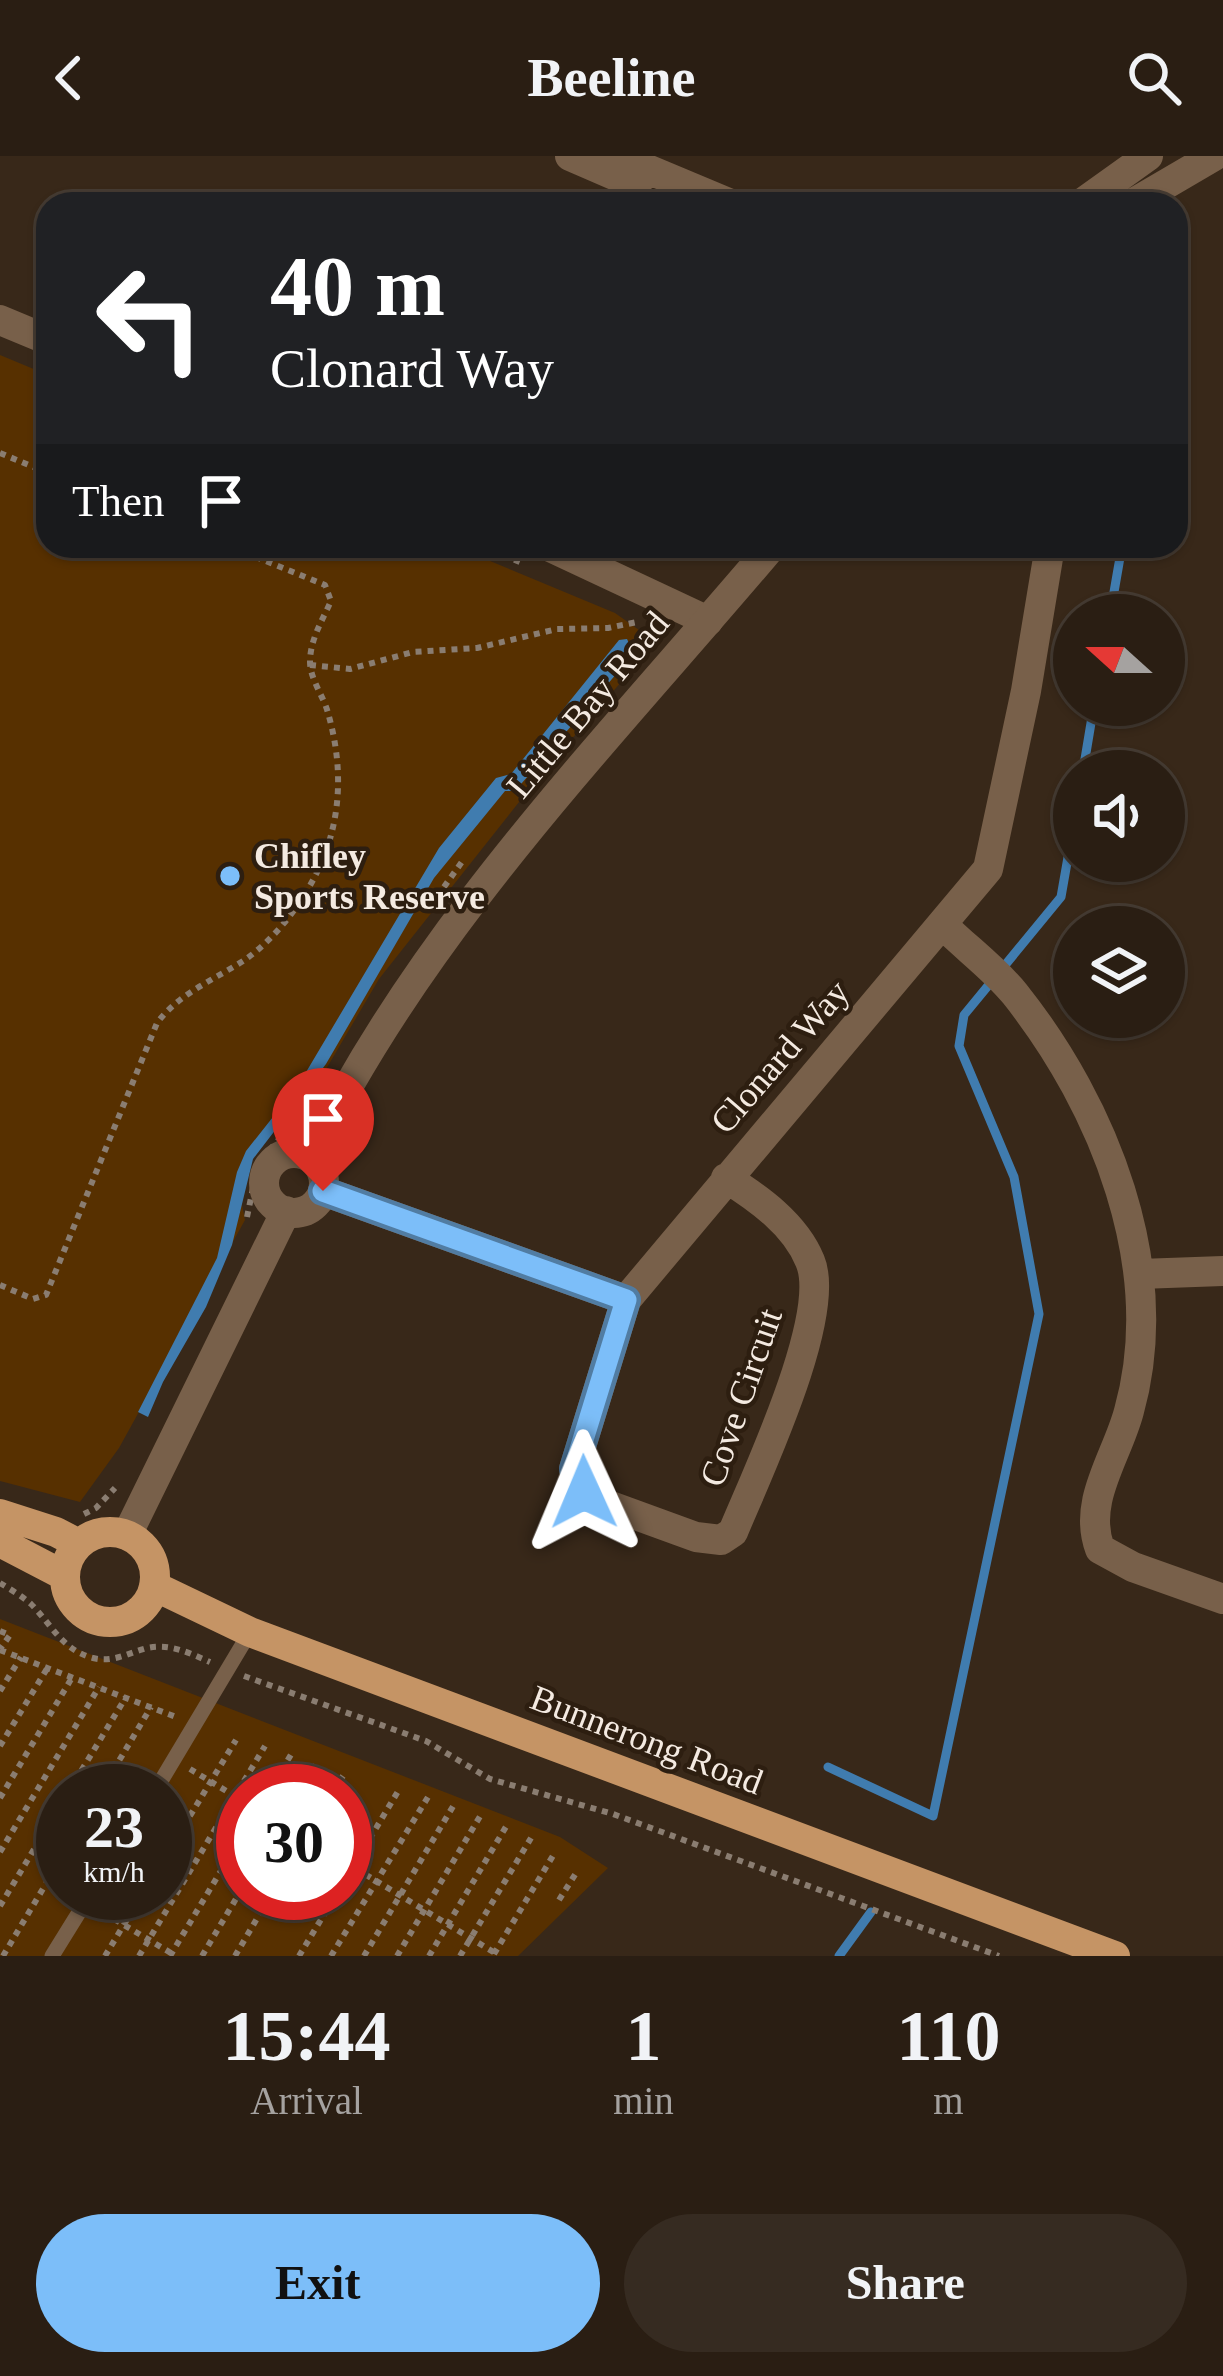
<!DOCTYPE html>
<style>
body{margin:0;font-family:Georgia,serif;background:#362b21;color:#f1f3f6;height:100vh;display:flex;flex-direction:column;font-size:45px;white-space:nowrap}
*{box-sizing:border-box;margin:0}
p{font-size:39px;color:#a5a2a0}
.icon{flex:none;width:66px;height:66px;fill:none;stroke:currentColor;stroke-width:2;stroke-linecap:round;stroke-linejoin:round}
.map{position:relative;height:1800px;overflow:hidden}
.sheet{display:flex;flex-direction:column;background:#2a1e13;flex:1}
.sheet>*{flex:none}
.top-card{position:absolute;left:36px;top:36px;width:1152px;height:366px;border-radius:36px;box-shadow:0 3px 9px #0004,0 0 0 3px #463c33;background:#202124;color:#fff;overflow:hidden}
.needle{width:78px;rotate:291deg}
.fabs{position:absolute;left:1053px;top:438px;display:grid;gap:24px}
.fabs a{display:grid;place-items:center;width:132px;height:132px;border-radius:50%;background:#2a1e13;box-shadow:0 3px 9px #0004,0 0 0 3px #463c33;font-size:60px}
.speed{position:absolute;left:36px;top:1608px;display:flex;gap:24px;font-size:60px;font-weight:700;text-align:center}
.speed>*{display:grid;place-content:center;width:156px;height:156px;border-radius:50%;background:#2a1e13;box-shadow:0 3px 9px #0004,0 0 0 3px #463c33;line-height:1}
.speed small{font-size:30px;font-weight:400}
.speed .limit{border:18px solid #d22;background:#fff;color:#111}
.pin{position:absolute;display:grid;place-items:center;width:102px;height:102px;color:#fff;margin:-123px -51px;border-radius:50% 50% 50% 0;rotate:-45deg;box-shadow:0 0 12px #0007}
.pin .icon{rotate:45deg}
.me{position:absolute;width:132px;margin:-66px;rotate:359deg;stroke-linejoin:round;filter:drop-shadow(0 0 9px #0008)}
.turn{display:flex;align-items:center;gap:42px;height:252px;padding:0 36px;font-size:54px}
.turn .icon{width:156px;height:156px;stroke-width:2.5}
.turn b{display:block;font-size:84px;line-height:102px}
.then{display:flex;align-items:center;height:114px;padding:0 36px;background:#0003;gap:24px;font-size:45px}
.eta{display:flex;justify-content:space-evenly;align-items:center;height:204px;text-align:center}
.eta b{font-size:72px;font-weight:600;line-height:84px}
.cta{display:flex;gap:24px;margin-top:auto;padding:24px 36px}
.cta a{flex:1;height:138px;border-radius:72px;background:#7cbef9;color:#111;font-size:48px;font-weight:600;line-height:138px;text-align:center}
.cta a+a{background:#362b21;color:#f1f3f6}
header{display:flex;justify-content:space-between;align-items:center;height:156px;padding:0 36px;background:#2a1e13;font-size:54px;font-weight:600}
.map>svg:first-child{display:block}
.green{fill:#573000;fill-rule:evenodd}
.water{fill:#407caf}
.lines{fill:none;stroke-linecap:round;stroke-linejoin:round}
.stream{stroke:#407caf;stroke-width:9}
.path{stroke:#8a7d71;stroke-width:6;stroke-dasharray:6 6;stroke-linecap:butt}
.service{stroke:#78604a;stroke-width:15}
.minor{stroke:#78604a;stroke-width:30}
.tertiary{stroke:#78604a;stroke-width:30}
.primary{stroke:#c59465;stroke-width:30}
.route-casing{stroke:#517ca2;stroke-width:30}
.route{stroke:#7cbef9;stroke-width:21}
.poi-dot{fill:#7cbef9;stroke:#2d1e10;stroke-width:4.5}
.labels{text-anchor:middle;stroke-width:9;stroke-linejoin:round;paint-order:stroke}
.street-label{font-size:36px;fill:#f4eae1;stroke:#2d1e10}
.poi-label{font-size:36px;font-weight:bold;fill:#f4eae1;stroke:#2d1e10;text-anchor:start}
</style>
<header><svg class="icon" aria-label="back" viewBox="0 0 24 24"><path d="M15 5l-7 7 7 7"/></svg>Beeline<svg class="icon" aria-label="search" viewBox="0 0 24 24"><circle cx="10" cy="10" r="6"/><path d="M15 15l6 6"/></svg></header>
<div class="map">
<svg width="1223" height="1800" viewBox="0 0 1223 1800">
<rect width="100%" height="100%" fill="#382819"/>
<!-- green -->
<path class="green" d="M0 199 48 219V390H454L615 457 656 486 542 617 379 823 299 959 268 973 237 1024 245 1064 119 1292 80 1346 0 1325Z
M0 1463 560 1681 608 1712 518 1800H0ZM63 1635H165V1737H63ZM243 1635H345V1737H243Z"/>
<!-- water -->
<path class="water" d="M627 483 632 494 631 501 515 635H505L434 722 326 908 253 1003 232 1089 206 1151 163 1226 148 1261 138 1256 217 1102 237 1016 246 995 299 928 439 692 496 622 511 618 619 484Z"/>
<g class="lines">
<!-- stream -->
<path class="stream" d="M1110 459 1122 390
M1083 615 1094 549
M828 1611 933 1660 1039 1158 1014 1021 959 890 964 859 1061 741 1074 667
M839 1800 871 1756"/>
<!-- path -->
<path class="path" d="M0 297 48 317
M481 390 522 407
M310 509 350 513 413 496 477 492 557 473 608 472 637 466
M444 731 464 703
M247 1061 258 1008 292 968
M0 1129 33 1143 46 1139 157 867C179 837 216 823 246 803 277 781 304 745 320 710 342 661 343 609 328 557 324 541 310 523 310 506 310 484 322 465 331 445L325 429 229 390
M84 1358 96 1352 115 1332
M0 1427C10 1433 22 1440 31 1448 52 1469 62 1494 93 1502 113 1507 128 1497 147 1492 170 1487 189 1497 210 1506
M0 1475 10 1479 0 1493
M0 1494 176 1561
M244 1520 426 1585 490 1623 613 1658 999 1800
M0 1535 21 1501
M0 1590 48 1511
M190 1613 243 1645
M69 1635 126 1541
M101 1635 151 1551
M269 1635 292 1597
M301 1635 319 1604
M333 1635 343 1620
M0 1642 73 1520
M0 1696 99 1531
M165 1701 236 1584
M345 1706 495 1797
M345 1724 400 1632
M559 1744 578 1714
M0 1750 63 1645
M104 1757 176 1800
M494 1798 554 1698
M3 1800 63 1699
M105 1800 143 1737
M139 1800 265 1590
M170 1800 243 1678
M202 1800 243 1731
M235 1800 272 1737
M299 1800 337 1737
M331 1800 428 1641
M364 1800 455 1647
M397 1800 482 1657
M429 1800 507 1669
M460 1800 531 1682"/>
<!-- service -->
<path class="service" d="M155 1635 250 1476
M52 1800 91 1737"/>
<!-- minor -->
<path class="minor" d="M570 0 637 29
M616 0 731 48
M0 164 48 184
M548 390 708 465
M943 769C966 792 995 813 1015 838 1104 950 1169 1111 1129 1255 1117 1301 1082 1345 1100 1393L1133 1411 1223 1443
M726 1022C758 1042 795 1068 810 1105 833 1159 756 1320 733 1376L721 1384 696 1381 600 1346 584 1336 574 1313 626 1144 988 713 1026 535 1050 390
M323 1035 626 1144
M1140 1118 1223 1115"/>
<!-- tertiary -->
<path class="tertiary" d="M1081 48 1148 0
M1132 48 1214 0
M264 1027a30 30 0 1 1 60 0a30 30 0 1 1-60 0Z
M311 1001C422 772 609 583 772 390
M127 1379 286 1055"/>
<!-- primary -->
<path class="primary" d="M0 1358 56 1376 79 1388
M65 1421a45 45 0 1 1 90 0a45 45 0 1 1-90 0Z
M0 1386 65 1420
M154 1430 250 1476 1115 1800"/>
</g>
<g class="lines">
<defs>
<path id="route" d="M323 1035 626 1144 574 1313 584 1336"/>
</defs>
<!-- route casing -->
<use href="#route" class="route-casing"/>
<!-- route -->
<use href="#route" class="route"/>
</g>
<!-- markers -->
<circle class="poi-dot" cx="230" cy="720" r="12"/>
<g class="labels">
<!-- street labels -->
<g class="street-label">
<text transform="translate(587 548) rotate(-50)" y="13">Little Bay Road</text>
<text transform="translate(779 900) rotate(-49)" y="13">Clonard Way</text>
<text transform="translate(740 1241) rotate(-71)" y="13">Cove Circuit</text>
<text transform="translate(647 1583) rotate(21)" y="13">Bunnerong Road</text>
</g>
<!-- poi labels -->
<g class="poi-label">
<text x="254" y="712">Chifley<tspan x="254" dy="41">Sports Reserve</tspan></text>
</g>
</g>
</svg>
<div class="fabs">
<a><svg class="needle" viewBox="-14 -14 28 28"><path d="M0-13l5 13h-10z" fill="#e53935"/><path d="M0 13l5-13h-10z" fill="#a5a2a0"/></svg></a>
<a><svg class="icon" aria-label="sound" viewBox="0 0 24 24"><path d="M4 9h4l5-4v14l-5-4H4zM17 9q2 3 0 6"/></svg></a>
<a><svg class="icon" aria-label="layers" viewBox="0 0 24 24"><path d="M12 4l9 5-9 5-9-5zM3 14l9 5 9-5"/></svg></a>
</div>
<div class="speed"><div>23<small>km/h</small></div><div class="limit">30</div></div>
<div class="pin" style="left:323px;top:1035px;background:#d93025"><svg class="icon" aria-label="arrive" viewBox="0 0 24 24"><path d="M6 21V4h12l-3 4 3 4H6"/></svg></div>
<svg class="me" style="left:584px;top:1336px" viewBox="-20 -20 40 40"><path d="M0-17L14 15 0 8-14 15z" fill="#7cbef9" stroke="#fff" stroke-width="4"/></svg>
<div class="top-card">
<div class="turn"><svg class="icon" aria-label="left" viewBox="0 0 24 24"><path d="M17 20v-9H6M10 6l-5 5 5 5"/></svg><div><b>40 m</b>Clonard Way</div></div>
<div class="then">Then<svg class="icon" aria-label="arrive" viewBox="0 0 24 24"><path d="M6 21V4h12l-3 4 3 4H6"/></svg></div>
</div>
</div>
<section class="sheet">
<div class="eta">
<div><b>15:44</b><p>Arrival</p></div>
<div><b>1</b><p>min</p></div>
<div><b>110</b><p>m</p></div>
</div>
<div class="cta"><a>Exit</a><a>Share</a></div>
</section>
